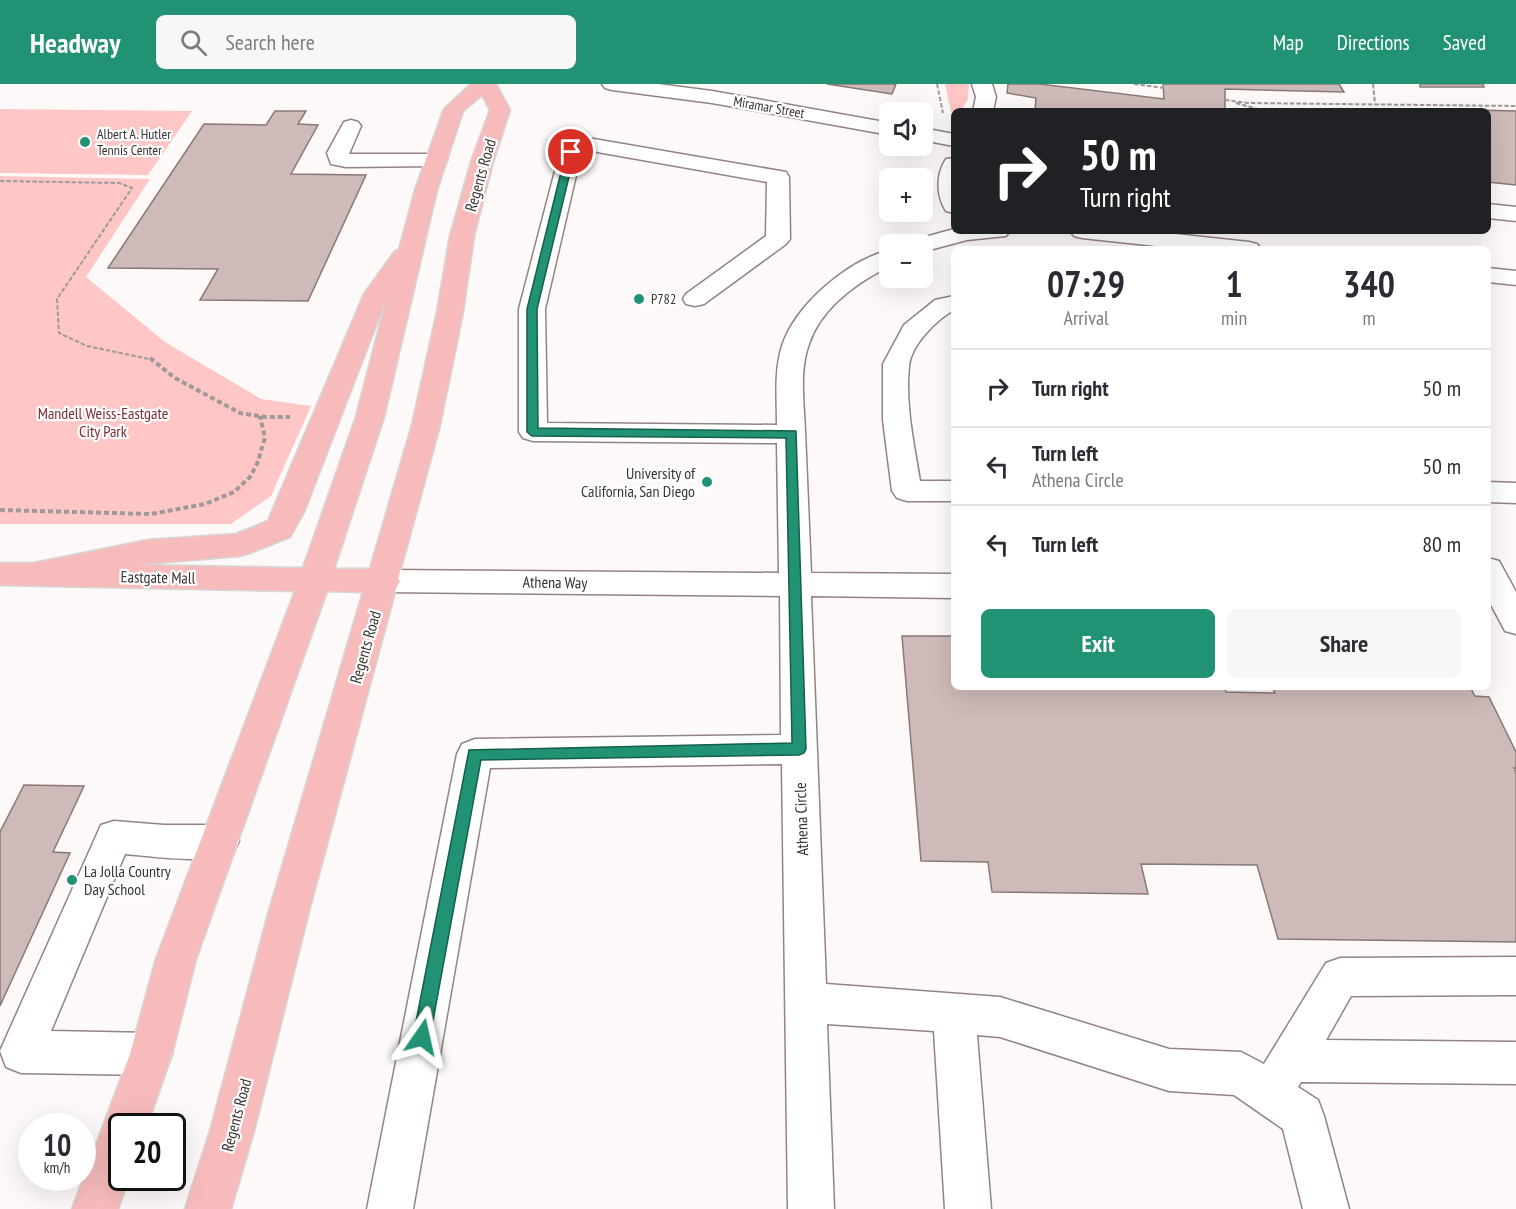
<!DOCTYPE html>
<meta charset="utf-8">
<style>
body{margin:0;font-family:"PT Sans Narrow",sans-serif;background:#f7f7f7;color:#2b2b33;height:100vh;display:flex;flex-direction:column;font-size:22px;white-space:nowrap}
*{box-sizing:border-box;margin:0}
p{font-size:20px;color:#7c7c81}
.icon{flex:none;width:33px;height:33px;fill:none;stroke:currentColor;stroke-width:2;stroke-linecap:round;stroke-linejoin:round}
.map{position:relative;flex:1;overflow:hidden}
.drawer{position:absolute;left:951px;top:162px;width:540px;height:444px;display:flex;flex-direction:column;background:#fff;border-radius:9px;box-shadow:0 6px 24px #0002}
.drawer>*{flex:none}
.top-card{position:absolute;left:951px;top:24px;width:540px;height:126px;border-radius:9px;box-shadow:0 6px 24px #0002;background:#202124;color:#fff;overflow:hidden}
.tools{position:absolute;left:879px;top:18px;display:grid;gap:12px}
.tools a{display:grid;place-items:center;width:54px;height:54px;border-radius:9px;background:#fff;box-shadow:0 6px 24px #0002;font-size:30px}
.speed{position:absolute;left:18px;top:1029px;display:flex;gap:12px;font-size:30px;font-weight:700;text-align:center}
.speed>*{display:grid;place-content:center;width:78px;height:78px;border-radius:50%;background:#fff;box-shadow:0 6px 24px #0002;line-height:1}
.speed small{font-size:15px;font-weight:400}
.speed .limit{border:3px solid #111;border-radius:9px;background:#fff;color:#111}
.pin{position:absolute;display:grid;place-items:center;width:51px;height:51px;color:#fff;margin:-26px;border:3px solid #fff;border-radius:50%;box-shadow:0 2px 6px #0007}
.me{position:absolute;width:66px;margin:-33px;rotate:11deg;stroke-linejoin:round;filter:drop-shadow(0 0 4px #0008)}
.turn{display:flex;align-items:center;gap:21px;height:126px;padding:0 30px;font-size:27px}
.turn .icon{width:78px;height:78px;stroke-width:2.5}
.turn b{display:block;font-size:42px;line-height:51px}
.eta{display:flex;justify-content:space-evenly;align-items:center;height:102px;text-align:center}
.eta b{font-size:36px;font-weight:700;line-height:42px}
.cta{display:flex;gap:12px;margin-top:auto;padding:12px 30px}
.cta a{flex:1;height:69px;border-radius:9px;background:#219273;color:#fff;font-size:24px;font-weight:700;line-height:69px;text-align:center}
.cta a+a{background:#f7f7f7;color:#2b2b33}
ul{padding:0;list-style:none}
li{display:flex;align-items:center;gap:18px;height:78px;padding:0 30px;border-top:2px solid #e1e1e2}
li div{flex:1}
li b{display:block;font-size:22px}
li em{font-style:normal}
header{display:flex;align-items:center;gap:36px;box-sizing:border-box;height:84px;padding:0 30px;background:#219273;color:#fff}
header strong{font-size:28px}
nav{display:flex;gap:33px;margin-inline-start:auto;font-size:21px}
.search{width:420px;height:54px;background:#f7f7f7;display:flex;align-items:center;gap:15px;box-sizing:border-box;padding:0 21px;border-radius:9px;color:#7c7c81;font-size:22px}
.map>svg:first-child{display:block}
.green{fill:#fec7c6}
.building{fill:#cdbab9;stroke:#897877;stroke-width:1.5}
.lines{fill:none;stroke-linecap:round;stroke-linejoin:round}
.minor-casing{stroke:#948382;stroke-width:3}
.major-casing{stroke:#d7d6d6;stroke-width:3}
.path-far1{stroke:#9f9a99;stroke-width:2;stroke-dasharray:4.5 2;stroke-linecap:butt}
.path{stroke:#9f9a99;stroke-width:4;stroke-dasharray:5 3;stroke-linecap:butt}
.minor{fill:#fff;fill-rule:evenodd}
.major{fill:#f7bbbb;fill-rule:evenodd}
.route{fill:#219273;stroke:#155f4b;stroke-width:1.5}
.poi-dot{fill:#219273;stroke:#fff;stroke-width:2}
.labels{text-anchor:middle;stroke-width:4.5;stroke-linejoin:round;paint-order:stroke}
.far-street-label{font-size:14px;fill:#393231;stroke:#fff}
.far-poi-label{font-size:14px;fill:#393231;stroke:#fff;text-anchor:start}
.street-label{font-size:16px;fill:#393231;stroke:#fff}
.park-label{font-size:16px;fill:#7e2b31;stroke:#fff}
.poi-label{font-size:16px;fill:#393231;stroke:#fff;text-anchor:end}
</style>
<header>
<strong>Headway</strong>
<div class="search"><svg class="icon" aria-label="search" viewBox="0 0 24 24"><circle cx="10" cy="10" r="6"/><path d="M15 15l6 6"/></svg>Search here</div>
<nav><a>Map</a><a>Directions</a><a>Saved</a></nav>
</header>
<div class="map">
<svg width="1516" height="1125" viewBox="0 0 1516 1125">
<rect width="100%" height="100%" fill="#fdf9f9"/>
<!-- green -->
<path class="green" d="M945 0H969L968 15 961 27 951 28Z
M0 25 192 27 148 91 0 89Z
M0 92 150 95 86 193 165 258 261 315 311 322 271 412 231 440H0Z"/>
<!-- building -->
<path class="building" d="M827 0H896L892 10Z
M1008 0H1040L1164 15 1163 0H1339L1344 8 1225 5V27H1035L1036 14 1007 9Z
M1420 0H1483L1484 3H1420Z
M1440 25 1516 27V101L1488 98V27Z
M275 27H306L298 40 318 41 291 90 366 91 308 217 200 216 218 185 108 184 204 40 266 41Z
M902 552H954V603H1225L1226 608 1275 609 1272 603H1470L1475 612 1489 613 1516 668V684H1514L1516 688V858L1278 855 1257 781 1141 780 1148 810 992 808 988 778 921 777Z
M24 701 84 702 53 768 70 769 0 922V748Z"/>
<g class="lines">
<defs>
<path id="minor" d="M602 0H658L712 7 890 39V51L712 19 612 6 605 4Z
M972 0H992L996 13 993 27H973L976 13Z
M351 36 358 38 361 42 349 70H436L444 71 447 76 444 81 436 82 346 83 331 80 327 69 344 38Z
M922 44 954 50V62L922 56Z
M582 53 786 88 789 93 790 155 786 160 704 220 695 222 686 220 683 215 686 210 766 152 767 98 586 66 581 70 545 225 547 339 777 341C777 315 774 287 782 262 795 221 848 176 890 166V182C856 199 821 224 809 260 799 287 804 319 805 347 807 394 809 442 811 489L954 490V514L811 512 826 900 1000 913 1169 965 1241 968 1264 980 1326 879 1340 874 1516 873V911L1351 912 1326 956 1516 958V1000L1301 998 1298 1003 1318 1016 1324 1032 1349 1125H1303L1283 1045 1234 1011 1169 1007 1000 953 977 951 991 1125H945L934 947 827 940 834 1125H788L782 680 490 684 413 1125H367L457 670 462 660 475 655 781 651 780 512 384 508 373 505 368 497 373 489 384 486 779 489 777 359 533 357 523 354 519 348V225L560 68 575 55Z
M954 74V129L946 127C936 112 936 90 946 75Z
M1488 120 1516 123V137L1488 134Z
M954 145V147H1010L1006 152 967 156 922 168V160H911L914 156Z
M1070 147H1147L1249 158 1257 160 1261 165H1184L1082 154 1074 152Z
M1488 184 1516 187V201L1488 198Z
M954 212V226C936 236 911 261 909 282 905 320 914 360 920 397H954V417H907L897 414 892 407 883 336V280L904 241 935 216Z
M1488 398 1516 399V419L1488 418Z
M1488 474 1499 477 1516 508V550L1505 547 1488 515Z
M114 737 164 741H220L233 745 239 757 233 769C201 780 159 773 125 770L51 947 151 949 166 955 172 970 166 985 151 991 21 989 6 983 0 967 101 741Z"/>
<path id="major" d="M471 0H496L510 26 493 78 474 152 463 228 440 341 398 495 400 497 396 504 309 827 254 1047 231 1125H185L210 1047 269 827 363 508 327 507 196 875 172 970 147 1042H122V1094H129L118 1125H72L130 970 156 875 295 507 0 501V479H34L148 456 236 450 268 437 364 210 395 167 399 166 415 106 444 25ZM482 11 490 26 471 78 450 152 437 228 412 341 370 485H334L384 333 437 106 463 27ZM387 213 356 333 303 484 133 481 239 472 250 469 290 453 304 428Z"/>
</defs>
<!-- minor casing -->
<use href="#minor" class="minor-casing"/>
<!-- major casing -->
<use href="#major" class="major-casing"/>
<!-- path-far1 -->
<path class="path-far1" d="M937 0 943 29
M1134 0 1164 4
M1373 0 1375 20
M1225 16 1248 19 1516 22
M1236 19 1265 27
M0 97 119 99 132 104 57 215 59 249 87 262 154 276"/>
<!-- path -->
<path class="path" d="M150 274 175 294 240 329 266 333H290
M0 426 151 430 205 420 234 408 250 393 257 380 265 354 260 332"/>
<!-- minor -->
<use href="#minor" class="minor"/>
<!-- major -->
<use href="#major" class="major"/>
</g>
<!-- route -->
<path class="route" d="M571 65 575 68 537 225 538 344 796 347 806 665 804 669 799 671 481 676 430 953 428 959 422 961 415 959 413 953 469 666 792 659 786 354 532 352 527 348V225L566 68Z"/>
<!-- markers -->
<g class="poi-dot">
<circle cx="85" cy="58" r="6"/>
<circle cx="639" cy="215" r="6"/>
<circle cx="707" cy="398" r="6"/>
<circle cx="72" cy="796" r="6"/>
</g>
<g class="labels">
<!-- far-street labels -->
<g class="far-street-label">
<text transform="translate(769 23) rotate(10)" y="5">Miramar Street</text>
</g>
<!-- far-poi labels -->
<g class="far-poi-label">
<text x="97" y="55">Albert A. Hutler<tspan x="97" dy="16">Tennis Center</tspan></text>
<text x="651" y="220">P782</text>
</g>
<!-- street labels -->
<g class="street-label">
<text transform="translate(480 91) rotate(-74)" y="6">Regents Road</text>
<text transform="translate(158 493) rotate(1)" y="6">Eastgate Mall</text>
<text transform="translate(555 498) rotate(1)" y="6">Athena Way</text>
<text transform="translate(365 563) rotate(-74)" y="6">Regents Road</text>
<text transform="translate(801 735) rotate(-92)" y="6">Athena Circle</text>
<text transform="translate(236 1031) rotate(-75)" y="6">Regents Road</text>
</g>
<!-- park labels -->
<g class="park-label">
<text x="103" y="335">Mandell Weiss-Eastgate<tspan x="103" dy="18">City Park</tspan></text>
</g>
<!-- poi labels -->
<g class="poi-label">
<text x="695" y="395">University of<tspan x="695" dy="18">California, San Diego</tspan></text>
<text x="84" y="793" text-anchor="start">La Jolla Country<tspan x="84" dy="18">Day School</tspan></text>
</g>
</g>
</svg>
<div class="tools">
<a><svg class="icon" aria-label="sound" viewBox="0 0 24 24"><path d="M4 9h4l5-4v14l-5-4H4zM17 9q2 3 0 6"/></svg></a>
<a>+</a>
<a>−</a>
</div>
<div class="speed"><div>10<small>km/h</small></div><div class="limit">20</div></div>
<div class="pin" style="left:571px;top:68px;background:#d93025"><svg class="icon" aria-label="arrive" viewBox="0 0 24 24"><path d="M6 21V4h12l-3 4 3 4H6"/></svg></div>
<svg class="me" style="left:422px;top:953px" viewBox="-20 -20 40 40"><path d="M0-17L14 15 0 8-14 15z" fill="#219273" stroke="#fff" stroke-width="4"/></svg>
<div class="top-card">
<div class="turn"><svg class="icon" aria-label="right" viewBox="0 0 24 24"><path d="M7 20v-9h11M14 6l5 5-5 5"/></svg><div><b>50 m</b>Turn right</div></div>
</div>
<section class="drawer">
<div class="eta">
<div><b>07:29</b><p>Arrival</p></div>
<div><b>1</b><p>min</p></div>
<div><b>340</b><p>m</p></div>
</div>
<ul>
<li><svg class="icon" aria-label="right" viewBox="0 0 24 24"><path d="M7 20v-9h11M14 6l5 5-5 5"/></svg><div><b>Turn right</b></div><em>50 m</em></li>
<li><svg class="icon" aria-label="left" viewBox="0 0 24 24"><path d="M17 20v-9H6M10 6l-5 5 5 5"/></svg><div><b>Turn left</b><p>Athena Circle</p></div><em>50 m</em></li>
<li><svg class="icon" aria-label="left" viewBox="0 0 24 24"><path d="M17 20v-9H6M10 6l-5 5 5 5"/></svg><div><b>Turn left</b></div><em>80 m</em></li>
</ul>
<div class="cta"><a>Exit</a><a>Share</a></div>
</section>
</div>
